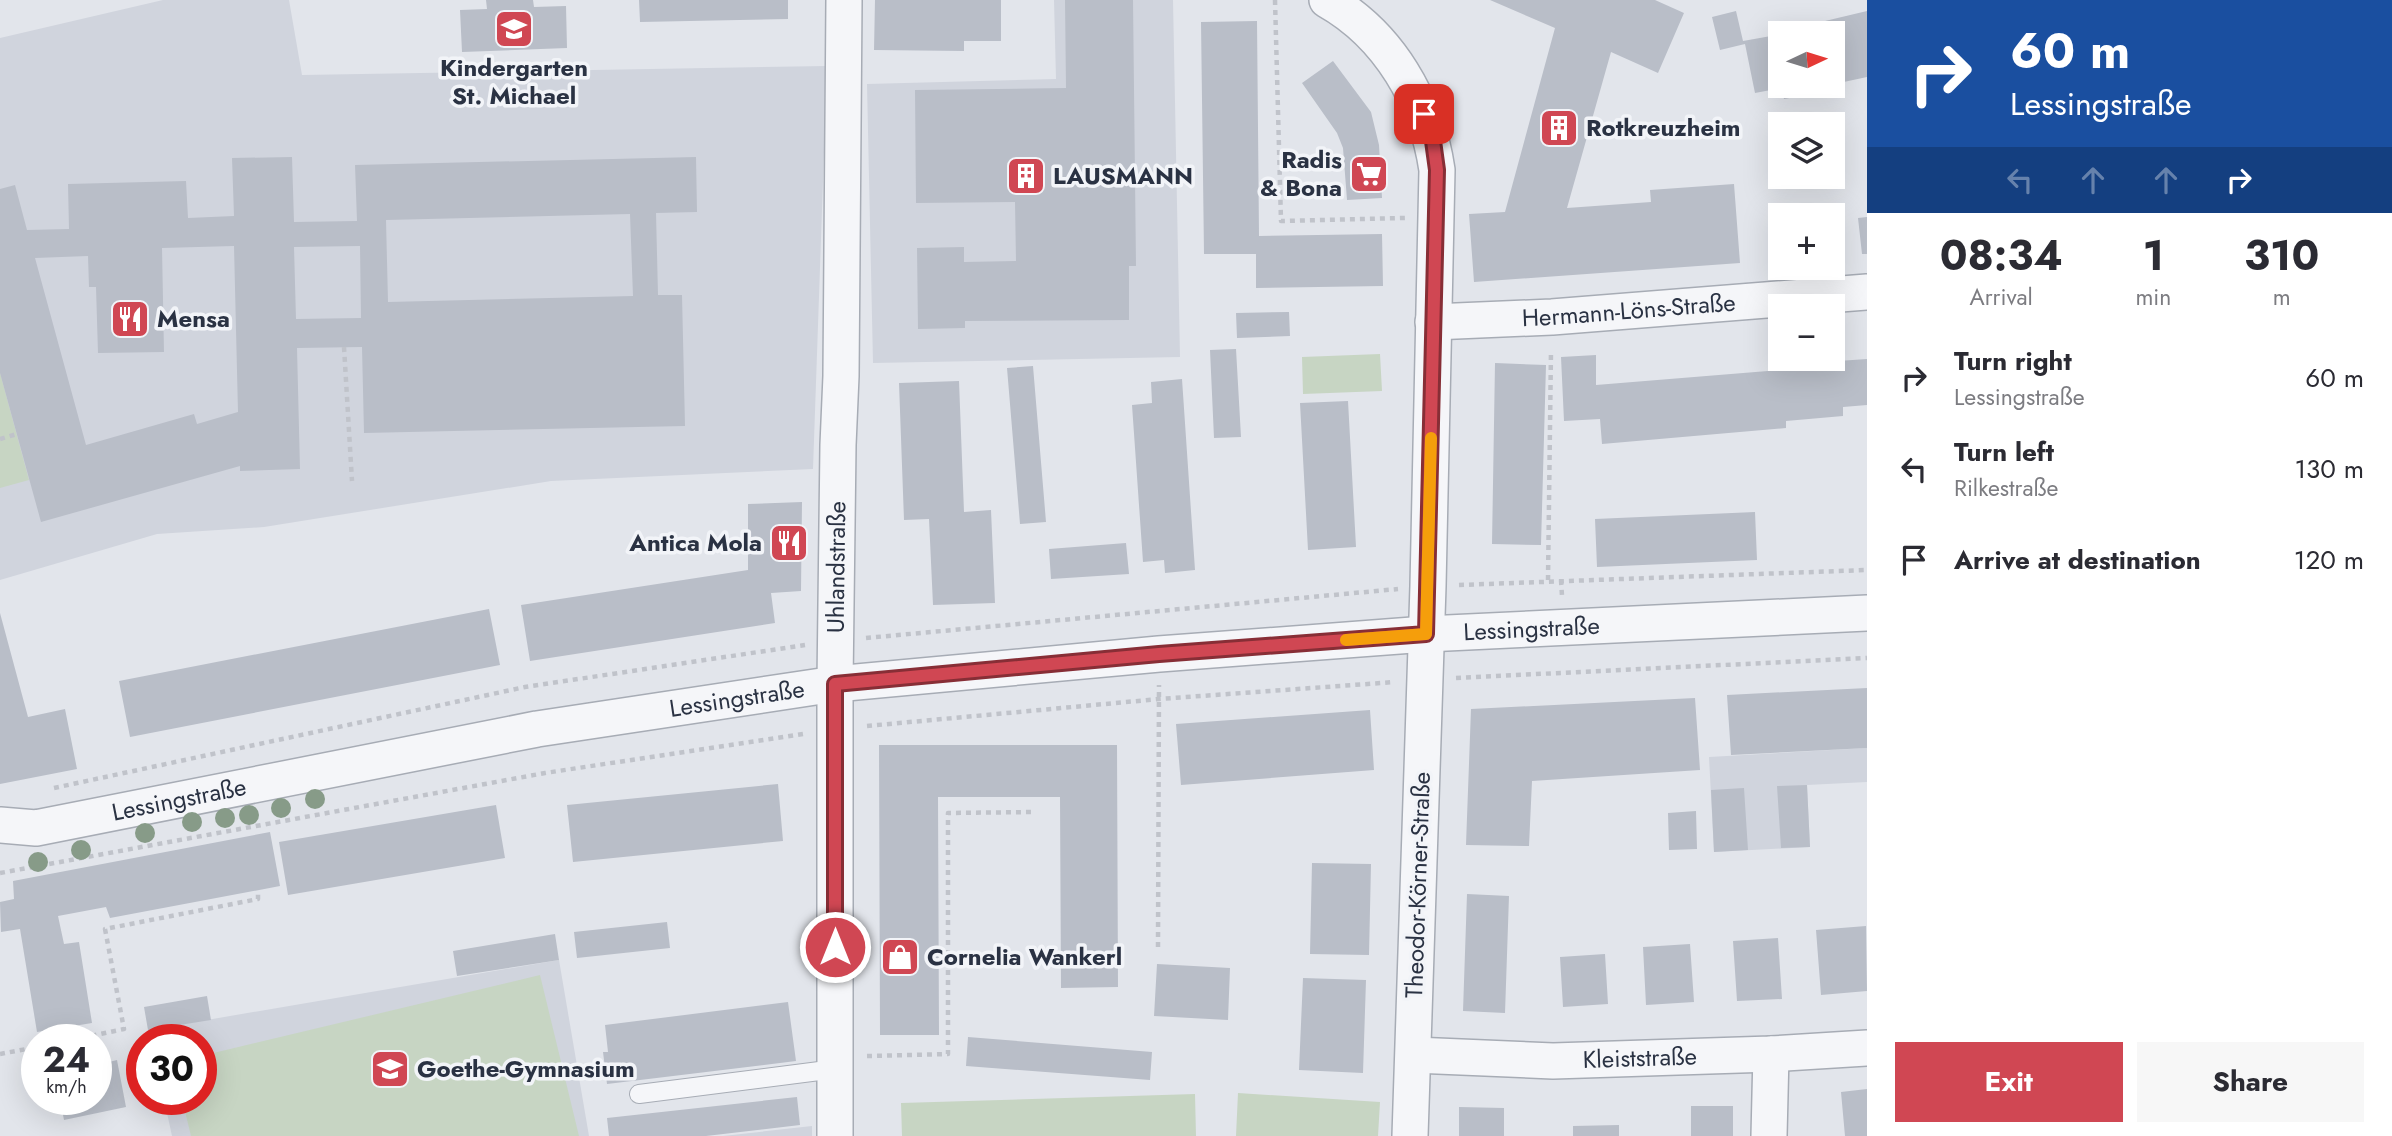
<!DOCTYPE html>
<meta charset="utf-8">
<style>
body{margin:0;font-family:Jost,sans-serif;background:#f7f7f7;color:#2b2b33;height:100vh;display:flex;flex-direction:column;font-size:26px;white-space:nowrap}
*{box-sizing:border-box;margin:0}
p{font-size:23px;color:#7c7c81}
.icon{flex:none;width:38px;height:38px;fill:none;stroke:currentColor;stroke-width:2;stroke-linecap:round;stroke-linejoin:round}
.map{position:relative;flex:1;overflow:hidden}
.panel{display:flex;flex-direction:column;background:#fff;width:525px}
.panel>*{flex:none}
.guide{background:#1a4fa0;color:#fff;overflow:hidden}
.needle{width:46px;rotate:86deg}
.fabs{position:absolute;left:1768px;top:21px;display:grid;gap:14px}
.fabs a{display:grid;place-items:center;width:77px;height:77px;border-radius:0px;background:#fff;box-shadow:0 7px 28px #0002;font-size:35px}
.speed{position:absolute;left:21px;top:1024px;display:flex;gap:14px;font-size:35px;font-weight:700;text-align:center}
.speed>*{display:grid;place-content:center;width:91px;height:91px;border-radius:50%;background:#fff;box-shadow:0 7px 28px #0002;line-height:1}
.speed small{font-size:18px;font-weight:400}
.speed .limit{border:10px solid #d22;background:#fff;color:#111}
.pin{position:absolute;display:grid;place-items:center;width:60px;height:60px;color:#fff;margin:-30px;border-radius:14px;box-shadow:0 4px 10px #0006}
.me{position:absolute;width:77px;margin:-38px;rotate:0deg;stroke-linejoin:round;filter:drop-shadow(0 0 5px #0008)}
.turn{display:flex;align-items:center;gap:24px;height:147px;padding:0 28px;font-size:32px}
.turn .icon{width:91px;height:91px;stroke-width:2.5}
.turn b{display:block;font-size:49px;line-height:60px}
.lanes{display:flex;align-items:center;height:66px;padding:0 28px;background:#0003;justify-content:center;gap:35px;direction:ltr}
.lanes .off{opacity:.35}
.eta{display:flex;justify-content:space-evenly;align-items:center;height:119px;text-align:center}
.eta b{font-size:42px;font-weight:700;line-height:49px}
.action{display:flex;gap:14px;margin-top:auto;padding:14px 28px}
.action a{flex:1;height:80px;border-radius:0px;background:#d04753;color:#fff;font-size:28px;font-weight:700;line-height:80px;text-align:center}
.action a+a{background:#f7f7f7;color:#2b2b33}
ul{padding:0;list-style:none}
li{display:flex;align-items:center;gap:21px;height:91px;padding:0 28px}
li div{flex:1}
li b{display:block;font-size:26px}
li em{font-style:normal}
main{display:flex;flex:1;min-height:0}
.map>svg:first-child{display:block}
.built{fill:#d0d4dd}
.green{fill:#c7d5c3}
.building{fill:#b9bec8;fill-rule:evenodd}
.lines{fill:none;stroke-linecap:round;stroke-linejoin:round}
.lane-casing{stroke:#a7acb5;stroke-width:20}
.street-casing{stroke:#a7acb5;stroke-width:38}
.path{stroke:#c0c3ca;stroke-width:4.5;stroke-dasharray:5 5;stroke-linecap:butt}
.lane{stroke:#f5f6f9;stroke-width:18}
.street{stroke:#f5f6f9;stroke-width:35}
.tree{fill:#879b88}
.route-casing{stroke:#872e36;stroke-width:18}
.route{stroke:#d04753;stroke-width:12}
.slow{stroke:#f59e0b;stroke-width:12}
.labels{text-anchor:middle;stroke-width:7;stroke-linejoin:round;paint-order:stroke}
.poi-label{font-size:24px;font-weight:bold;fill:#2a3243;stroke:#f2f4f8;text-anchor:start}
.street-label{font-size:24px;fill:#2a3243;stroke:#f2f4f8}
</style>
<main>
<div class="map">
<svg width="1867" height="1136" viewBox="0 0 1867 1136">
<rect width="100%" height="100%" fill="#e2e5eb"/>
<!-- built -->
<path class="built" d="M163 0H289L302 75 827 66 813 469 551 481 264 527 157 534 0 580V38Z
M1054 0H1173L1180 357 873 363 867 84 1056 79Z
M1867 748V782L1807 785 1810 847 1714 852 1709 757Z
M559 960 589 1136H172L164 1099H201V1040L150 1039 148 1030Z
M812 1126V1136H723Z"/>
<!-- green -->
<path class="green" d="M1380 354 1382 391 1303 394 1302 357Z
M0 373 29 480 0 488Z
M540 975 579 1136H191L182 1099H201V1056Z
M1238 1093 1380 1102 1378 1136H1236Z
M1195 1094 1196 1136H902L901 1103Z"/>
<!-- building -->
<path class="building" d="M486 0H533L534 7 566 6 567 48 462 52 460 10 487 9Z
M639 0H788V19L640 22Z
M875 0H1001V41H964V51L874 50Z
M1065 0H1133L1136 266H1129V320L965 321V328L918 329 917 248 964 247V262L1016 261 1015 202 916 203 915 90 1066 88Z
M1490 0H1655L1684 13 1658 73 1611 52 1567 208 1651 202 1650 190 1734 184 1740 263 1474 282 1469 214 1505 212 1555 28Z
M1736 11 1743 41 1771 36 1773 48 1780 46V86H1809L1811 94 1784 99 1782 88 1755 93 1745 44 1720 50 1712 17Z
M1867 11V77L1839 83 1832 54V33H1827L1825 21Z
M1257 21 1259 236 1382 234 1383 286 1256 288V254H1204L1201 22Z
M1333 61 1371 112 1379 145 1382 198 1347 200 1343 148 1337 133 1302 83Z
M292 157 294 222 357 221 355 165 696 157 697 212 656 213 658 295H682L685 426 364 433 362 347 297 348 300 469 240 471V466L41 522 0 373V189L15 185 27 230 69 229 68 184 186 181 188 218 234 216 232 158ZM630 214 633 296 388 302 386 220ZM234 246 238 412 197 424 194 414 86 445 35 258 88 256 89 287H96L98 353 164 352 162 248ZM360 246 361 318 296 319 294 247Z
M1867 217V254H1862L1858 218Z
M1289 312 1290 336 1237 338 1236 313Z
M1236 349 1241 437 1214 438 1210 350Z
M1596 355V385L1781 370 1780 362 1838 357V361L1867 359V405L1843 407V416L1786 421V428L1602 444 1600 419 1564 421 1561 357Z
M1495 363 1546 365 1541 545 1492 544Z
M1033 366 1046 522 1020 524 1007 368Z
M1182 379 1195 570 1165 573 1164 560 1143 562 1132 405 1152 403 1151 382Z
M959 381 964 512 991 510 995 603 933 605 929 519 904 520 899 383Z
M1348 401 1356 547 1308 550 1300 403Z
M802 502 801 591 771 593 775 623 530 661 521 605 748 570V504Z
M1755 512 1757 560 1597 567 1595 519Z
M1126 543 1129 574 1051 579 1049 549Z
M489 609 500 665 130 737 119 681Z
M0 613 28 717 65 709 77 769 0 784Z
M1867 688V748L1731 755 1727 695Z
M1695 698 1700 770 1532 781 1529 846 1466 845 1471 709Z
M1370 710 1374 770 1181 785 1176 724Z
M879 745H1117L1118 987 1061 988 1060 797H938L939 1035H880Z
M778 784 783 841 573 862 567 805Z
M1807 785 1810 847 1781 848 1777 786Z
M1744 788 1748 850 1714 852 1711 790Z
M496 805 505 858 288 895 279 842Z
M1696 811 1697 849 1669 850 1668 813Z
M270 832 280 886 110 918 106 907 58 916 64 944 79 942 92 1023 37 1032 20 929 1 932 0 902 14 899 13 881Z
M1312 863 1371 864 1369 955 1310 954Z
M1467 894 1509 896 1505 1013 1463 1011Z
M667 922 670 948 577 958 574 932Z
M1866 926 1867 991 1821 995 1816 930Z
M555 934 559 960 457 976 453 951Z
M1778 938 1782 999 1737 1001 1733 941Z
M1690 944 1694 1002 1646 1005 1643 947Z
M1605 954 1608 1004 1563 1007 1560 957Z
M1157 964 1230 968 1228 1020 1154 1016Z
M1303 978 1366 980 1363 1073 1299 1070Z
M207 996 211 1020 148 1030 144 1007Z
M788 1002 796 1061 607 1084 603 1052H608L605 1025Z
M968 1037 1152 1052 1150 1080 966 1066Z
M96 1048 101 1064 117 1060 126 1107 64 1120 60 1099H96Z
M1867 1089V1136H1845L1841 1092Z
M797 1097 800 1125 706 1136H609L607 1118Z
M1691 1106H1733V1136H1691Z
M1459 1107 1504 1108V1136H1459Z
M1619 1125V1136H1573V1126Z"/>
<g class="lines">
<defs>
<path id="lane" d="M639 1094 835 1069"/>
<g id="street">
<path d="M1327 0C1389 35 1427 101 1437 170L1428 586 1410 1136"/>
<path id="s1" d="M1433 322 1552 317 1867 292"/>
<path id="s2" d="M0 825 36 828 537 729 835 684 1159 654 1426 634 1867 613"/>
<path id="s3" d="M1414 1055 1553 1061 1771 1054 1867 1048"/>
<path id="s4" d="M835 1136V684L838 445 841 376 844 0"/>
<path d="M1769 1136 1771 1054"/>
</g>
</defs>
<!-- lane casing -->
<use href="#lane" class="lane-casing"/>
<!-- street casing -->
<use href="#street" class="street-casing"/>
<!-- path -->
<path class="path" d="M1275 0 1281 221 1405 218
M344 347 352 481
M0 439 17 434
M1548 580 1551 350
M1561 580 1562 596
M1459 585 1867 570
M866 638 1398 589
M1456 678 1867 658
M867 726 1159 699 1395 682
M54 788 525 687 805 645
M0 873 545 773 803 734
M1158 947 1159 685
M72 1040 124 1029 105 929 258 899V890
M0 1054 37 1047
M867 1056 948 1054V813L1035 812"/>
<!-- lane -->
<use href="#lane" class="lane"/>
<!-- street -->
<use href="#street" class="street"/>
</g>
<!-- trees -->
<g class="tree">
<circle cx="315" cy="799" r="10"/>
<circle cx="281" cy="808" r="10"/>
<circle cx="249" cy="815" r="10"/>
<circle cx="225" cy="818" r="10"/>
<circle cx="192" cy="822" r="10"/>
<circle cx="145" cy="833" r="10"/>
<circle cx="81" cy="850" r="10"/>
<circle cx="38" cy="862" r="10"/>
</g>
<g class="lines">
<defs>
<path id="route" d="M835 947V684L1159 654 1426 634 1437 170 1433 141 1424 114"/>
</defs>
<!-- route casing -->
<use href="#route" class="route-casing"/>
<!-- route -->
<use href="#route" class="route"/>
<!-- slow -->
<path class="slow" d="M1346 640 1426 634 1431 438"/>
</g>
<!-- icons -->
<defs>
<symbol id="school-square" viewBox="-11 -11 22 22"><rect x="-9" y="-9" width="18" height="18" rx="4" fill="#d04753" stroke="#f2f4f8"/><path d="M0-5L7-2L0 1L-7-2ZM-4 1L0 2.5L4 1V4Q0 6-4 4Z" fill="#fff"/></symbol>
<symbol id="building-square" viewBox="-11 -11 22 22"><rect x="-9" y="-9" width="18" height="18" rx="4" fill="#d04753" stroke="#f2f4f8"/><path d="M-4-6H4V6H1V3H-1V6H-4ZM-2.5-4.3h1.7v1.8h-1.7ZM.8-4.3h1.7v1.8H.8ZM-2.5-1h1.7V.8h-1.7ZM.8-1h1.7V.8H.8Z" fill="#fff"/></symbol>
<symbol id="supermarket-square" viewBox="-11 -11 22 22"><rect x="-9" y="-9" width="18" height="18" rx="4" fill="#d04753" stroke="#f2f4f8"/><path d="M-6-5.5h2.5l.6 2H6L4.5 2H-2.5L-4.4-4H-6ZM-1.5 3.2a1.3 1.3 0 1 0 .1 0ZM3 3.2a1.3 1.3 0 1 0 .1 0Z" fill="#fff"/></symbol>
<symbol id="restaurant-square" viewBox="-11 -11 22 22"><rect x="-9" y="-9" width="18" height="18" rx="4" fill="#d04753" stroke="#f2f4f8"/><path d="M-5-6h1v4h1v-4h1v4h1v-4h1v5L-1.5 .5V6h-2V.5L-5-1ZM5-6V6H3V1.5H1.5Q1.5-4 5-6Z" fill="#fff"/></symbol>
<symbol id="shop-square" viewBox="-11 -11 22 22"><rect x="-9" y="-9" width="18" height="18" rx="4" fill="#d04753" stroke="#f2f4f8"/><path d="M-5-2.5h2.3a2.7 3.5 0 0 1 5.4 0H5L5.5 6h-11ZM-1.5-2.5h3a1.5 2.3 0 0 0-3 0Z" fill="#fff"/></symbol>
</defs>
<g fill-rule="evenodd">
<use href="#school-square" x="492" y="7" width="44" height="44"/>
<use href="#building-square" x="1537" y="106" width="44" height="44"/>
<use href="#supermarket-square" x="1347" y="152" width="44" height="44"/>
<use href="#building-square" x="1004" y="154" width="44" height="44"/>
<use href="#restaurant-square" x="108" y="297" width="44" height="44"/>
<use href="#restaurant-square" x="767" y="521" width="44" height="44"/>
<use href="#shop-square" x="878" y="935" width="44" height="44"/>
<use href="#school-square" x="368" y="1047" width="44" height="44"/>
</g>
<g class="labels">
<!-- poi labels -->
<g class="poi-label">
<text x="514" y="76" text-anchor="middle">Kindergarten<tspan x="514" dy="28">St. Michael</tspan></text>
<text x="1586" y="136">Rotkreuzheim</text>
<text x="1342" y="168" text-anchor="end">Radis<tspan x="1342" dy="28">&amp; Bona</tspan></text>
<text x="1053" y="184">LAUSMANN</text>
<text x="157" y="327">Mensa</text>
<text x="762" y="551" text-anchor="end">Antica Mola</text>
<text x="927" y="965">Cornelia Wankerl</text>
<text x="417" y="1077">Goethe-Gymnasium</text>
</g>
<!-- street labels -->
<g class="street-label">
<text dy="8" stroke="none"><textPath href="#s1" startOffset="196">Hermann-Löns-Straße</textPath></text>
<text dy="8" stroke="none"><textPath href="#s4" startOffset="569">Uhlandstraße</textPath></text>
<text dy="8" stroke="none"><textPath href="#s2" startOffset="1547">Lessingstraße</textPath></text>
<text dy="8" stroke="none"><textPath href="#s2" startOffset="749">Lessingstraße</textPath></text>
<text dy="8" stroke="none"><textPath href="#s2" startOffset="182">Lessingstraße</textPath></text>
<text transform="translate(1418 885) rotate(-88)" y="8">Theodor-Körner-Straße</text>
<text dy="8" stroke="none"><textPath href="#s3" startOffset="226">Kleiststraße</textPath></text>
</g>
</g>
</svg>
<div class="fabs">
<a><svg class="needle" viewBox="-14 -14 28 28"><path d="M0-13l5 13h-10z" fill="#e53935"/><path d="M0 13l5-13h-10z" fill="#7c7c81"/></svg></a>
<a><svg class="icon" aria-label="layers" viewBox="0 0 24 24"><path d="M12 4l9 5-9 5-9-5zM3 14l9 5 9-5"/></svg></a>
<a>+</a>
<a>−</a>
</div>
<div class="speed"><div>24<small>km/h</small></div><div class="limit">30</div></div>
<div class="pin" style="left:1424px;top:114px;background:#d93025"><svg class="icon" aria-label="arrive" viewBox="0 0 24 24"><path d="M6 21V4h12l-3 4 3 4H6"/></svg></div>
<svg class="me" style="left:835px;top:947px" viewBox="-20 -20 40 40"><circle r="17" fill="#d04753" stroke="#fff" stroke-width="3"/><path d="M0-11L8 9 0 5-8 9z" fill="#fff"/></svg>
</div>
<section class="panel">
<div class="guide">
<div class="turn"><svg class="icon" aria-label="right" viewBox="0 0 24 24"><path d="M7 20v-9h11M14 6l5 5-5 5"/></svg><div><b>60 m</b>Lessingstraße</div></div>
<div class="lanes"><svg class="icon off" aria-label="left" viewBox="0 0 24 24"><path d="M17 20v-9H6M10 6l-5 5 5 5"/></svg><svg class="icon off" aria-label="ahead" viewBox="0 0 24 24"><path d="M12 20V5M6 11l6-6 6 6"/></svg><svg class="icon off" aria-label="ahead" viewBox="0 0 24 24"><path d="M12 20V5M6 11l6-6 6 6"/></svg><svg class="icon" aria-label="right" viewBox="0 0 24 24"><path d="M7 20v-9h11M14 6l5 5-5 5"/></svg></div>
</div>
<div class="eta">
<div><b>08:34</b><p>Arrival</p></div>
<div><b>1</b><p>min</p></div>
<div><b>310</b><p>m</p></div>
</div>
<ul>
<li><svg class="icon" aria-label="right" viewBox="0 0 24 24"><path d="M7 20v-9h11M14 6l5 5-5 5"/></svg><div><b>Turn right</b><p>Lessingstraße</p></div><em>60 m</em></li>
<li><svg class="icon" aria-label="left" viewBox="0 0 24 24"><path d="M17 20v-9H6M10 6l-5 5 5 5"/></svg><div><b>Turn left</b><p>Rilkestraße</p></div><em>130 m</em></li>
<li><svg class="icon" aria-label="arrive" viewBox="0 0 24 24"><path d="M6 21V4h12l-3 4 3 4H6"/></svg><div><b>Arrive at destination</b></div><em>120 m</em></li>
</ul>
<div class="action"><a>Exit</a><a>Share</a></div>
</section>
</main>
